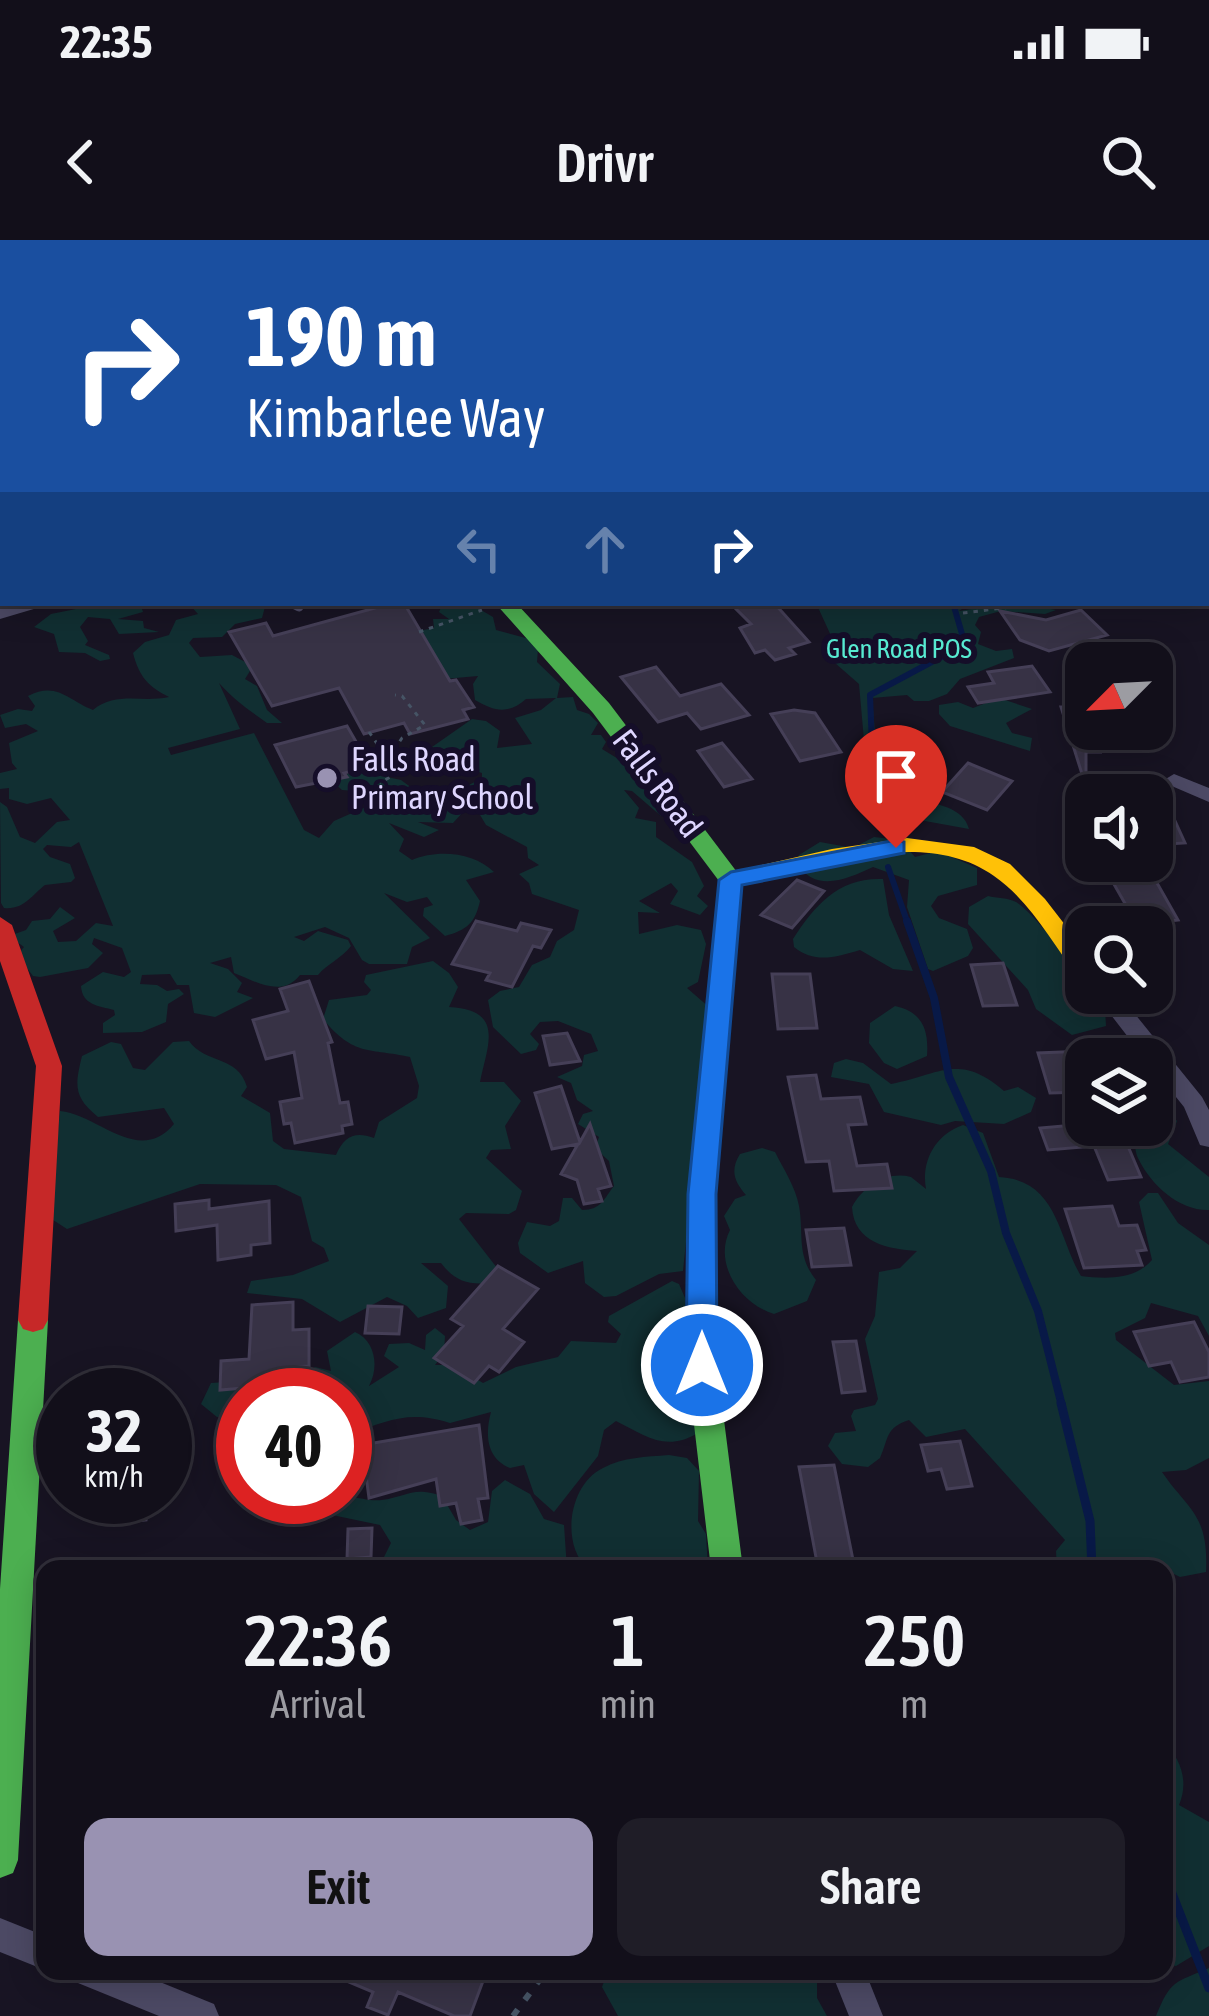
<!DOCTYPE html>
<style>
body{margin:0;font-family:"Asap Condensed",sans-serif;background:#1f1d27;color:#f1f3f6;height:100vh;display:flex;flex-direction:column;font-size:45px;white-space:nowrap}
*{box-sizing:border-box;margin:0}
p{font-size:39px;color:#9c9ca2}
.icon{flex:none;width:66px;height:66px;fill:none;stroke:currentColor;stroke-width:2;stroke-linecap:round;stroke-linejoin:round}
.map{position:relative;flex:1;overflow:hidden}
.sheet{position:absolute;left:36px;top:1320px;width:1137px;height:420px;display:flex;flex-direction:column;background:#120f1a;border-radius:24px;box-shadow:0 6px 30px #0003,0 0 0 3px #312f39}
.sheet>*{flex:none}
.banner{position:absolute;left:0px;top:0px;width:1209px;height:366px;box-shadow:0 6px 30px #0003,0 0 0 3px #312f39;background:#1a4fa0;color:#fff;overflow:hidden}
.needle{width:78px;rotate:246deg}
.buttons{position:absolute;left:1065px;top:402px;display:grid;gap:24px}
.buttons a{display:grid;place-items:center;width:108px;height:108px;border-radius:24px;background:#120f1a;box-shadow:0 6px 30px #0003,0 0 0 3px #312f39;font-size:60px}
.speed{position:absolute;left:36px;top:1128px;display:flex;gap:24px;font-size:60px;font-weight:700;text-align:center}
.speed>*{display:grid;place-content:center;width:156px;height:156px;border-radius:50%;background:#120f1a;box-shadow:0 6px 30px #0003,0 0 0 3px #312f39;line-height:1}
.speed small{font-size:30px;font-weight:400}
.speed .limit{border:18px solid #d22;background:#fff;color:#111}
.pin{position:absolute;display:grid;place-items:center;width:102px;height:102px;color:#fff;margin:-123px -51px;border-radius:50% 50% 50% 0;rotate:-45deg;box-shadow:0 0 12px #0007}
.pin .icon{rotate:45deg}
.me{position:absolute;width:132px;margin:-66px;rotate:0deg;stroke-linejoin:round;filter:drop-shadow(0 0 9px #0008)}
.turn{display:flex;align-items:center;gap:42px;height:252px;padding:0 48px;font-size:54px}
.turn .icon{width:156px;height:156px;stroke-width:2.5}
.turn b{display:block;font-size:84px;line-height:102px}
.lanes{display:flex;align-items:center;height:114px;padding:0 48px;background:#0003;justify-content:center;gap:60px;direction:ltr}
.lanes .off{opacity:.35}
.eta{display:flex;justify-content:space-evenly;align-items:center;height:204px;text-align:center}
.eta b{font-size:72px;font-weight:600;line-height:84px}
.button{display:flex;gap:24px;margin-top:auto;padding:24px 48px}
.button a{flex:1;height:138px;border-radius:24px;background:#9992b2;color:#111;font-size:48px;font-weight:600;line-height:138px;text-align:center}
.button a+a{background:#1f1d27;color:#f1f3f6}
.status{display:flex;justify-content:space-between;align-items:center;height:84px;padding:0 60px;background:#120f1a;direction:ltr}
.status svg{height:33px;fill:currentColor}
header{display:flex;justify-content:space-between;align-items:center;height:156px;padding:0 48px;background:#120f1a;font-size:54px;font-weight:600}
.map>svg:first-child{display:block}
.green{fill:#112f32}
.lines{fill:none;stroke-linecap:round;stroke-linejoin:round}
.stream-far2{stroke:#081947;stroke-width:6}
.stream-far1{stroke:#081947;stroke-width:8}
.stream{stroke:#081947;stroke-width:9}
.building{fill:#373245;stroke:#453f57;stroke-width:3}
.path-far1{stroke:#465465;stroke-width:3;stroke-dasharray:4.5 6;stroke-linecap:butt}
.path{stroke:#465465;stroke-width:6;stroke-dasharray:8 12;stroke-linecap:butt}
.lane{stroke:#4c4964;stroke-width:9}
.street{fill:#4c4964;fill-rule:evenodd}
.fast{fill:#4caf50;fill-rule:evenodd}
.slow{fill:#ffc107;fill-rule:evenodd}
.jam{fill:#c62828;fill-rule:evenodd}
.route{fill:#1a73e8;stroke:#114b97;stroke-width:3}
.poi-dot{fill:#9992b2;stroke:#150e29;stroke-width:4.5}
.labels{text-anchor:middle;stroke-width:12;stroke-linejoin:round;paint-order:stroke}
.far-park-label{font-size:27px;fill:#57ead1;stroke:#150e29}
.poi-label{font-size:33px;fill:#ded6ff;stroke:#150e29;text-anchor:start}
.street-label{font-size:33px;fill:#ded6ff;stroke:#150e29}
</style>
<div class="status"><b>22:35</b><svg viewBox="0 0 49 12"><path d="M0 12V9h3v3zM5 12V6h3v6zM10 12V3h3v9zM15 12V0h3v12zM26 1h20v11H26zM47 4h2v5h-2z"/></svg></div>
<header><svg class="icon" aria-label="back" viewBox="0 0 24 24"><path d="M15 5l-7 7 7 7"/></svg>Drivr<svg class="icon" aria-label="search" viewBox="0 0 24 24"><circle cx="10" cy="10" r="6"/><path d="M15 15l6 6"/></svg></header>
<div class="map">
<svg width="1209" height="1776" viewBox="0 0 1209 1776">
<rect width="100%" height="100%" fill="#181423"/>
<!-- green -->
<path class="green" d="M106 363H140L143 372 118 379 143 381 144 388 159 392 119 394 110 379 88 377 80 387 88 401 85 405 109 415 110 419 100 421 85 413 59 412 54 394 34 387 51 374Z
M188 363H266L262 378 235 384 222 397 193 398 189 403 200 417 232 415 247 423 250 431 245 439 257 446 267 470 282 483H267C249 470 234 460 219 443L240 489 168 508 171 515 254 493 304 590 319 598 334 581 377 562 369 552 342 550 333 542 360 527H372L367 511H378L394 527 387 537 401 540 416 551 435 548 464 571 453 583 418 582 439 590 424 597 389 583 404 599 399 611 412 620C437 609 474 612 494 632L466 640 480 661C475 683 467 690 445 696L423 676 424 668 433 665 427 657 407 662 384 653 430 698 412 707 407 724H369L362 720 349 698 325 687 294 697 304 701 318 691 348 700 351 706C342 718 327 724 318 735H300C282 758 257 742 234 733L231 717 210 723 228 729 242 743 237 752 253 758 215 777 194 773 189 745H177L170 734 142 735 140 744 157 745 167 751 179 749 184 754 168 764 166 782 142 792 103 793V783L115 775 114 770C99 766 82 765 81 746L103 732 124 737 131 732 122 708 94 698 92 704 103 713 88 728 40 737 33 736 17 715 24 707 9 696 26 690 32 681 50 679 60 667 75 678 53 691 58 702 76 701 96 683 113 686 79 602 71 607 47 605 43 609 50 617 70 624 75 638 71 642 45 645C32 655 24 670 4 668L1 663 0 562 7 567 20 597 35 603 57 582 70 580 51 558 27 564 9 559V548L0 549V533L17 529 12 523 9 503 38 491 26 484 5 488 0 475 18 469 32 471 35 466 28 456C57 441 69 461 93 470 116 451 142 463 169 457 149 447 139 437 133 413L145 402 169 395 176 380 198 374Z
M443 363H469L493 377 496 390 533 400 538 409 537 422 560 444 557 458 573 457 577 470 589 474 598 483 591 495H601L606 502 602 509 633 528 638 542 649 548 664 571 661 576 632 551 624 550 639 568 635 578 656 582V597L692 622 704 646 697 656 708 666 700 675 670 664 678 651 671 643 639 661 660 673 638 672 639 694 677 685 701 690 706 704 698 742 687 748 710 768 683 1031 659 1034 616 1056 604 1057 585 1043 583 1021 548 1033 520 1013 518 1003 527 982 550 986 559 981 563 958H572L582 970C602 970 604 958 614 946L609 921 595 908 599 897 578 884 583 874 593 871 577 860 571 843 557 837 582 826 584 815 598 811 591 794 558 781 540 782 530 794 539 804 536 810 521 814 493 787 488 760 500 751 519 747 532 725 550 717 557 701 574 690 579 670 532 654 529 643 519 634 539 625 528 618 527 607 486 585 473 563 482 558 467 546 482 538V533L463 527 461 514 432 507 472 479 486 481 500 491 497 508 532 504 515 478 541 470 556 458 526 459C508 475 494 471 475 460L473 444 478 436 444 439 413 392 434 388 433 379H449L439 372Z
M816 363H971L959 371C995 365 1024 364 1056 370L1045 374 1001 371 979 377 975 385 981 392 978 404 996 411 1012 409 1014 418 960 439 947 454 929 461H914L907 455 872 458 881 557C909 561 962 559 969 589L914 579 883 566V578L871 579 859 444 835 423 838 411Z
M999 458 1032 469 1006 483 1012 493 1032 498 1030 511 950 486 939 474V465L958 462 973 468Z
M874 597 900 600 915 617 938 611 977 628V645L938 656 931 666 939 678 967 689 973 708 968 716 933 731 928 729 907 667 909 640 873 627C847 639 815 654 796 622L799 615 820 602 853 608Z
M883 639 889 675 913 731 893 729 860 710C836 717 815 724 794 707L793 699C815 665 839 637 883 639Z
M988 656C996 658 1009 658 1016 662 1031 670 1086 737 1086 753H1093L1105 768 1106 786 1072 795 1036 769 1028 750 968 684 969 667Z
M433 721 449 733 458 747 449 767C506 770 487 806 480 842H504L521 861 505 886 511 909 491 910 486 918 522 951 516 970 509 974 466 973 459 979 501 1033 490 1043C467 1045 455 1041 441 1023H421L448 1046 446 1068 418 1078 407 1066 387 1057 340 1082 302 1059 247 1053 251 1041 293 1035 329 1021 324 1008 312 1001 301 957 276 945 200 944 67 989 50 978 60 871C99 875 139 926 174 884L164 868 98 877C73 857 75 845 82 816L111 802 121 804 133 828 145 830 173 802 189 801C205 824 238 815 247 847L241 856 270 873 273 901 284 909 336 915C344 896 355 891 374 898L379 882 417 858 419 846 410 817C370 808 354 817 323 779L329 760 367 755 371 750 364 742 366 735Z
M895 766C922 772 929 789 927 816L897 829 884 823 869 803 870 783Z
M846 819 863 823 891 844C939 835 959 812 1004 851L1018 847 1036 858 1031 872 1004 884 955 881 941 885 884 872 869 844 831 837 834 823Z
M1152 848 1177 881 1168 904 1209 937V970C1180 971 1152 946 1139 920 1131 904 1141 903 1126 885H1152Z
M963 885 983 893 999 937C1058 940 1058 998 1081 1036 1106 1039 1135 1040 1152 1020L1139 962 1148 953H1158L1178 983 1209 1005V1096L1198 1076 1151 1063 1145 1078 1115 1093 1116 1100 1174 1145 1209 1141V1218L1186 1230 1162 1232C1187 1269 1209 1273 1206 1332L1180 1337 1164 1329H1057L1056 1311 1065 1300 965 1189 926 1197 909 1180C885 1188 889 1198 880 1218L868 1227 842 1224 828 1206 835 1193 856 1191 851 1176 854 1170 875 1165 878 1159 865 1099 875 1076 879 1032 900 1028 917 1011C888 1009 854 1003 852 967 864 945 887 931 911 937L926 949C921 921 935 895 963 885Z
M762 908 775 912C783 928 796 948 799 966 804 994 796 1015 816 1040L807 1061 774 1074C740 1064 713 1023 730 990L724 976 735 959 746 955C734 941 730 930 740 914Z
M672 1041 679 1044 685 1058 696 1194C665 1212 644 1195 616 1181L604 1190 598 1216 554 1272 534 1254 524 1225 510 1228C486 1218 485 1194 491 1172L450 1183C409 1170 389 1180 348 1195L345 1155H243V1206L235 1191 236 1176 217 1177 201 1164 211 1143 287 1138 296 1142 315 1127 331 1131 327 1111 355 1092C376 1101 379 1128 369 1146L399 1127 384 1116 389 1104 409 1103 425 1110 426 1095 435 1088 445 1096 444 1113 435 1125H453L483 1143 516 1127 558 1117 571 1101 616 1103 621 1094 608 1082 609 1076Z
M669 1215 687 1218 699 1231 698 1281 706 1294 708 1329H588C560 1304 569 1244 603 1228 624 1217 645 1217 669 1215Z
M505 1240 530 1254 544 1279 564 1285 567 1329H346L382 1321 391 1303 380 1285 332 1275 330 1269 341 1258C356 1255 368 1262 382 1260 409 1256 412 1246 442 1256L456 1280 470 1290 488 1282 492 1251Z
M1164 1501C1181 1520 1189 1541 1179 1565L1209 1582V1706L1176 1726 1164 1724Z
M1209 1728V1776H1156C1171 1739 1175 1743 1209 1728Z
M608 1731H817V1758L827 1776H618L602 1747Z"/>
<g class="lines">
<!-- stream-far2 -->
<path class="stream-far2" d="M874 556 870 455 954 410 962 394 953 363
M888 627 908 684"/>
<!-- stream-far1 -->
<path class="stream-far1" d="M907 681 934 758 949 837 991 931 1006 993 1038 1071 1062 1166"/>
<!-- stream -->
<path class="stream" d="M1061 1163 1090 1281 1092 1329
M1164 1633 1209 1748"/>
</g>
<!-- building -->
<path class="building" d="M393 363H404L450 441 456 440 474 467 463 470 468 479 410 494 404 483 364 494 339 448 272 466 229 392 266 383 273 396Z
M730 363H774L809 402 789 408 795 414 775 420 765 410 755 413 740 388 751 384Z
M1081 370 1107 395 1049 411 1020 400 1000 371 1046 380Z
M1032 426 1050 452 978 463 968 447 994 443 988 432Z
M656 427 680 456 721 444 749 475 701 489 687 473 658 482 621 437Z
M1061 467H1086V489H1092L1100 512H1086V533L1082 534Z
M794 470 815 473 841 512 800 521 771 474Z
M347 486 370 526 344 533 347 537 296 547 275 505Z
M722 503 752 539 724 547 698 511Z
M968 523 1012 541 987 570 942 552Z
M1171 572 1185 603 1152 605V573Z
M1148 627 1178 680 1126 686 1116 669 1127 667 1107 632Z
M797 640 824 651 792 688 761 675Z
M476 681 517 691 521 683 551 690 541 708 533 706 512 747 486 740 490 733 452 724Z
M1003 723 1017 765 983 766 971 725Z
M772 734H810L817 788 778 789Z
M309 741 332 802 328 803 340 863 348 862 352 884 342 886 343 893 295 903 291 883 284 884 280 862 302 858 294 812 266 819 253 780 288 771 280 749Z
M567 793 580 821 550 825 543 796Z
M1086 811V852L1050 853 1038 813Z
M816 835 821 859 860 857 866 884 848 885 857 926 887 924 892 948 834 951 829 921 806 922 788 837Z
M561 846 580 902 590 884 611 946 598 949 602 961 584 964 577 940 561 934 578 904 552 909 535 853Z
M1086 884 1119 885 1141 937 1108 940 1094 906 1048 910 1040 888Z
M209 960V969L269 961 270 1003 251 1005V1015L218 1020 217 985 176 991 175 964Z
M1112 966 1119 986 1137 985 1146 1010 1137 1011 1142 1025 1084 1028 1065 969Z
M844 988 851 1025 812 1027 806 990Z
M498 1026 538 1049 503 1089 524 1102 499 1132 489 1126 474 1143 434 1118 463 1086 451 1079Z
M293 1062V1090L309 1089V1126L292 1127V1144L220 1150 221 1121 249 1119 252 1065Z
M368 1066 402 1067 399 1094 365 1093Z
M1194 1082 1209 1112V1137L1180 1142 1171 1122 1149 1126 1134 1092Z
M856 1101 865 1151 842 1153 833 1102Z
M479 1185 488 1258 478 1259 482 1280 461 1284 456 1263 440 1266 436 1239 369 1258 362 1205Z
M960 1201 972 1246 947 1249 941 1229 928 1231 921 1205Z
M834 1225 854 1325 818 1328 799 1227Z
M109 1257H147L146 1280 108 1284Z
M372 1288 371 1317 347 1319 348 1289Z
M323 1731H460L483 1741 470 1776H454L398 1752 388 1775 367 1767 373 1752Z"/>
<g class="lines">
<!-- path-far1 -->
<path class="path-far1" d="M0 309 3 317
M963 373 1043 363
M419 392 482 370
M369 492 378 505 393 509 406 528 380 543
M394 510 402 498 425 485 402 456 395 455
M408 528 445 519 460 535"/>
<!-- path -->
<path class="path" d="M513 1776 546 1731"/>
<!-- lane -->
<path class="lane" d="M291 363 299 367"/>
<!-- street -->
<path class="street" d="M180 0H195L197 3H182Z
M584 0H599L601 3H586Z
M1206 318 1209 319V331L1206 330Z
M1206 342H1209L1206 353Z
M23 363H54L0 379V369Z
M1174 534 1209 548V562L1167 544 1164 540Z
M1094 753H1118L1202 857 1209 870V907L1200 905 1184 867 1152 827V819H1145Z
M0 1678 45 1696V1730L0 1712Z
M73 1731H133L214 1764 219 1776H159L78 1743Z
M831 1731H865L883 1776H849Z"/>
<!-- fast -->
<path class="fast" d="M495 363H516L609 463 743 640 716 954 717 1125 743 1329H711L687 1125 688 954 719 641 593 473Z
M33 1068 43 1071 48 1080 18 1620 13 1633 0 1638V1349L18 1080 23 1071Z"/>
<!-- slow -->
<path class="slow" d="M907 598 974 607 1010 624 1045 659 1086 712V739L1077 736C1052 702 1029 660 994 636 921 584 809 630 731 648L719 640 731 632 832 609Z"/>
<!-- jam -->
<path class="jam" d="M0 677 12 685 62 826 48 1080 43 1089 33 1092 23 1089 18 1080 36 826 0 721Z"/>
</g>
<!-- route -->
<path class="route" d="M896 600 904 602V613L742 645 716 954 717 1125 712 1134 702 1138 691 1134 686 1125 688 954 719 640 731 632Z"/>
<!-- markers -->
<circle class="poi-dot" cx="327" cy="538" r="12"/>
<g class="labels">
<!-- far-park labels -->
<g class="far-park-label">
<text x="899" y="418">Glen Road POS</text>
</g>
<!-- poi labels -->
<g class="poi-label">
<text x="351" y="531">Falls Road<tspan x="351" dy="38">Primary School</tspan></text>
</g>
<!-- street labels -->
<g class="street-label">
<text transform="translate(658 543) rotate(53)" y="12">Falls Road</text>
</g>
</g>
</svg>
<div class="buttons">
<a><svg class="needle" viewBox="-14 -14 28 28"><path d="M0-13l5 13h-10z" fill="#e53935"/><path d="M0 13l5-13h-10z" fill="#9c9ca2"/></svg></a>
<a><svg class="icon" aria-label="sound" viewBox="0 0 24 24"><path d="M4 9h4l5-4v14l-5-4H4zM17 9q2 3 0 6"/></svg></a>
<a><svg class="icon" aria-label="search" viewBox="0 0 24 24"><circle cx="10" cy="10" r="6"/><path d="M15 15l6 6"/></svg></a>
<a><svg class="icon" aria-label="layers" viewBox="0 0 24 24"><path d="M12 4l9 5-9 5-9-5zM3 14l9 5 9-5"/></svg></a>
</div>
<div class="speed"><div>32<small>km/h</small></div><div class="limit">40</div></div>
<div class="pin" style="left:896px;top:608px;background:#d93025"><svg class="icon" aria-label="arrive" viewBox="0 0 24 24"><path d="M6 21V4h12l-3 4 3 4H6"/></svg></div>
<svg class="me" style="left:702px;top:1125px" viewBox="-20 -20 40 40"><circle r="17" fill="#1a73e8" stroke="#fff" stroke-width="3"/><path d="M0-11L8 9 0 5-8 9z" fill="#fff"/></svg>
<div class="banner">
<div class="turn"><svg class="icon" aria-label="right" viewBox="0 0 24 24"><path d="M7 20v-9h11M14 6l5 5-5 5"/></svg><div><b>190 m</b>Kimbarlee Way</div></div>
<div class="lanes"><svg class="icon off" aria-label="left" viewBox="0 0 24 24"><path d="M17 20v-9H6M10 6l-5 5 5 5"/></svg><svg class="icon off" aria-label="ahead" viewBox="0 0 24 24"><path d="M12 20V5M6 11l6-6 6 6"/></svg><svg class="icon" aria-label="right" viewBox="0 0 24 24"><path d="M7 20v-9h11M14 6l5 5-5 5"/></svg></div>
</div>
<section class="sheet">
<div class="eta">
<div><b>22:36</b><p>Arrival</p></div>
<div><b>1</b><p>min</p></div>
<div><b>250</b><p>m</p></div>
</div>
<div class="button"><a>Exit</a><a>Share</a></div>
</section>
</div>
